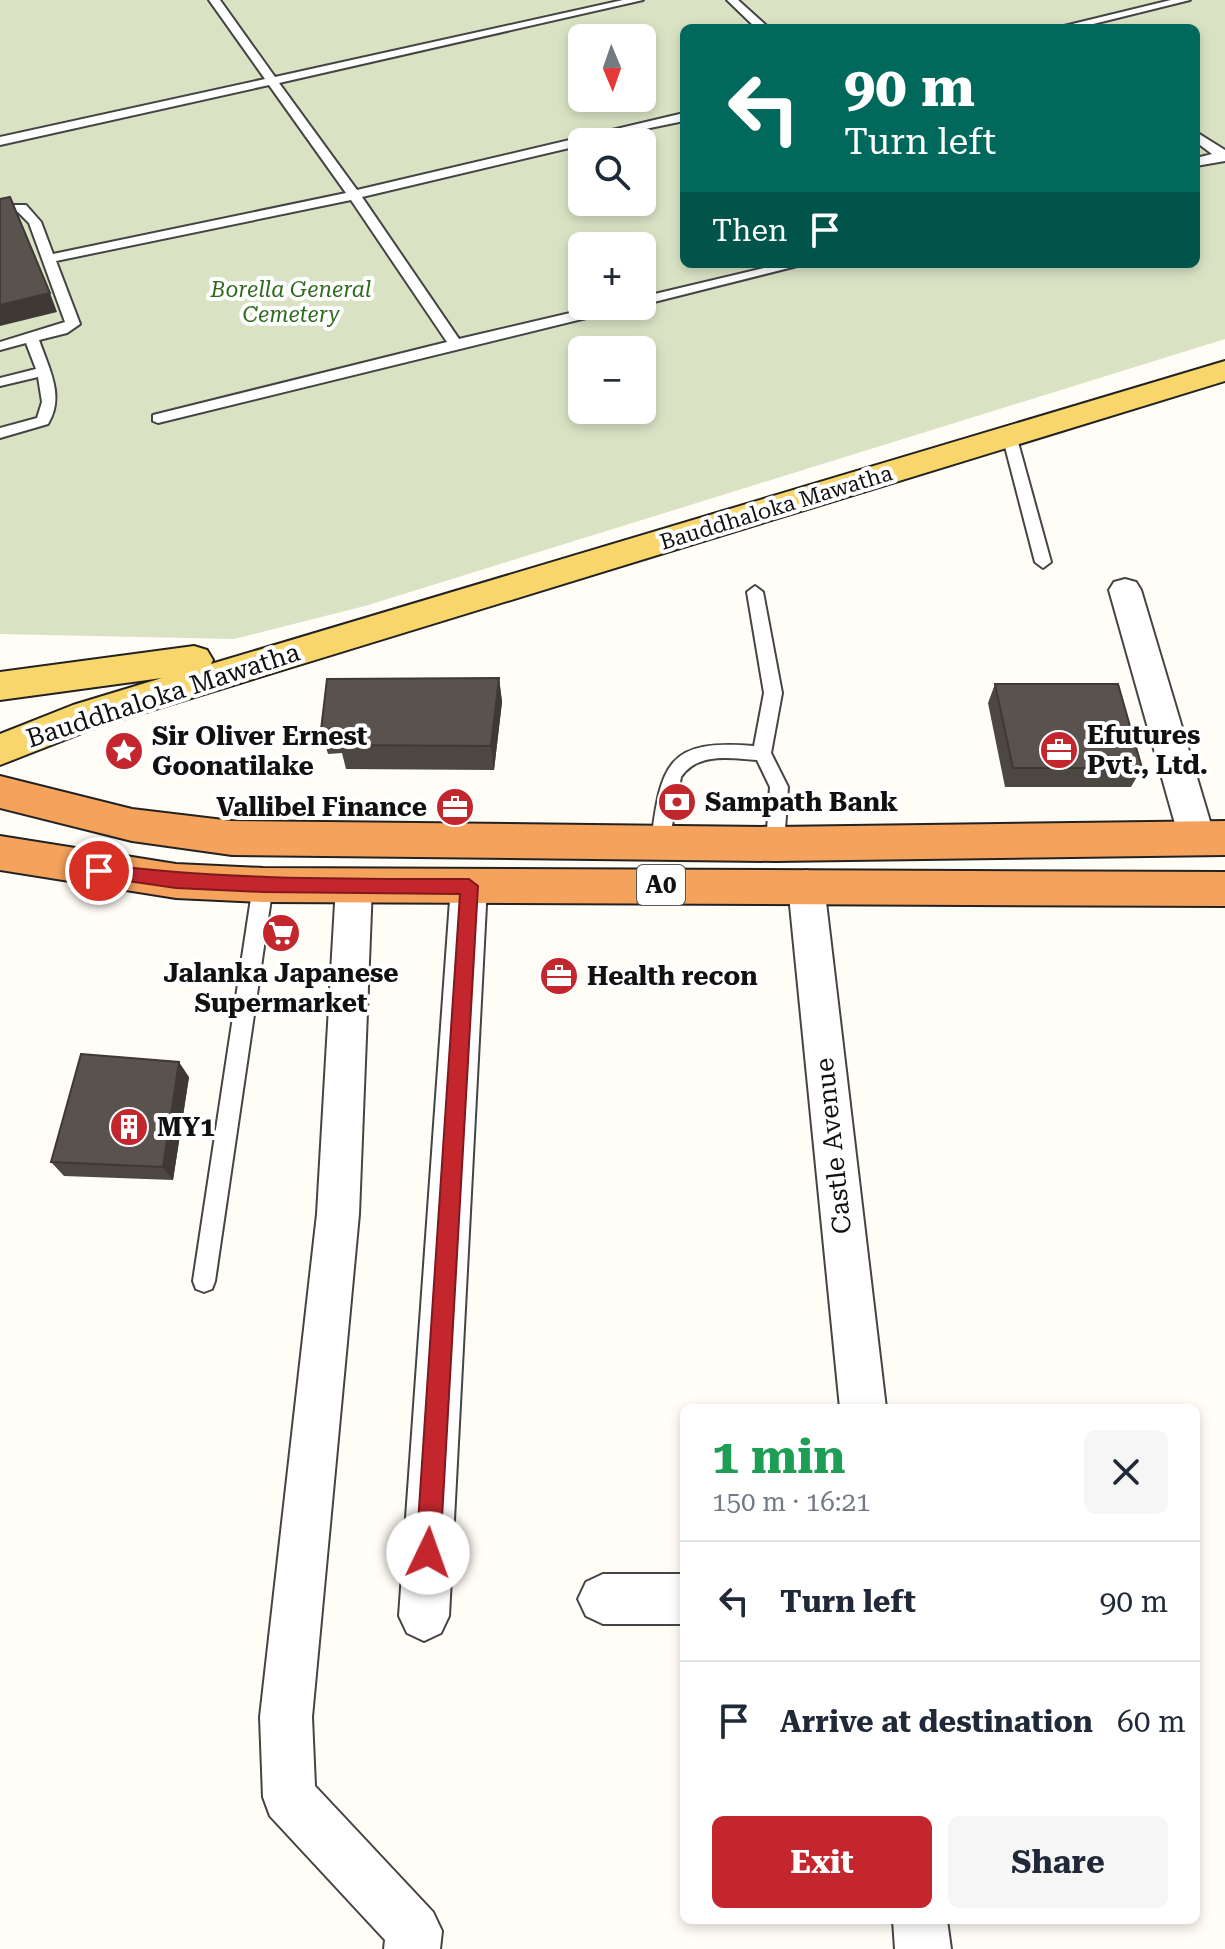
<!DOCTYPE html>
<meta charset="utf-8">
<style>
body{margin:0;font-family:"Roboto Serif",serif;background:#f6f6f7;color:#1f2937;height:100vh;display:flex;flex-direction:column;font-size:30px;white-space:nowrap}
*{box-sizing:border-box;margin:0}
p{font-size:26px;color:#747a83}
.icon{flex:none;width:44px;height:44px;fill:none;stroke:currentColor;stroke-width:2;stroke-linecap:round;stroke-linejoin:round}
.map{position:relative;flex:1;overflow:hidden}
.panel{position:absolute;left:680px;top:1404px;width:520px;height:520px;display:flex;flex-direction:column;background:#fff;border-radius:12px;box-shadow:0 4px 12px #0003}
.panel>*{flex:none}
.guide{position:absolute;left:680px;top:24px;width:520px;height:244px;border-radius:12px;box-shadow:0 4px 12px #0003;background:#00695c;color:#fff;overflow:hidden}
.needle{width:52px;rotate:178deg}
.buttons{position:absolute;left:568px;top:24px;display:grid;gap:16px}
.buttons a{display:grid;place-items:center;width:88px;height:88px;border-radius:12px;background:#fff;box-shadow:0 4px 12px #0003;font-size:40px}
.pin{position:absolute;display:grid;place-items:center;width:68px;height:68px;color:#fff;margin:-34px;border:4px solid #fff;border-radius:50%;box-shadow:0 2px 8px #0007}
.me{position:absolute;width:88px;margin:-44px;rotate:3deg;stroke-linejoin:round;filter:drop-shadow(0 0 6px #0008)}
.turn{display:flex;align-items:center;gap:28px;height:168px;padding:0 32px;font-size:36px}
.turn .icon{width:104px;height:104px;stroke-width:2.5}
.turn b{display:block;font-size:56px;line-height:68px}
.then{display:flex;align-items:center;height:76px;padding:0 32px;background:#0003;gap:16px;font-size:30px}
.round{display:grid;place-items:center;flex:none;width:84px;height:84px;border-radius:12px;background:#f6f6f7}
.head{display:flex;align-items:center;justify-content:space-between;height:136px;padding:0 32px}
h1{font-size:48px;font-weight:700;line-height:60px;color:#1e9e55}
.primary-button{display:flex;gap:16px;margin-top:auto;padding:16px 32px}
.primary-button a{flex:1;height:92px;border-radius:12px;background:#c4262e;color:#fff;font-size:32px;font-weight:700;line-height:92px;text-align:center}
.primary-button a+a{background:#f6f6f7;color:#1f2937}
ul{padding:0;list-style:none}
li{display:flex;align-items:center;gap:24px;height:120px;padding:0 32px;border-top:2px solid #e0e1e3}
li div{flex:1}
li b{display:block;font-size:30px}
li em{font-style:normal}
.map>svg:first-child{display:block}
.cemetery{fill:#d9e3c4;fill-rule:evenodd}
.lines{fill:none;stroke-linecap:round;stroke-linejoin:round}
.lane-casing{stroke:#444;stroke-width:4}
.street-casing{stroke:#444;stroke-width:4}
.primary-casing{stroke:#222;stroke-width:4}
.highway-casing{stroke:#222;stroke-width:4}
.lane{fill:#fff;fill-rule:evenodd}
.street{fill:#fff;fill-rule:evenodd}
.primary{fill:#f9d66b;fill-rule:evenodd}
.highway{fill:#f5a25d;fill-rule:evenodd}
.wall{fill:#4d4742}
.shaded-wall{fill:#3f3936}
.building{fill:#5a524d;stroke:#3f3936;stroke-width:2}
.route{fill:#c4262e;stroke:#7f191e;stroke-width:2}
.labels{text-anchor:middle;stroke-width:8;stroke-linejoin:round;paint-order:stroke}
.far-park-label{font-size:22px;font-style:italic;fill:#2f6b1f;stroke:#fff}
.far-street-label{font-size:22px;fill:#111;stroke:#fff}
.shield{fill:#fff;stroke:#585858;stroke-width:2}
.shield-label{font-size:24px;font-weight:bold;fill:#111}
.street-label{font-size:26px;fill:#111;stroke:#fff}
.poi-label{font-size:26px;font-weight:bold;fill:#111;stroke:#fff;text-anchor:start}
</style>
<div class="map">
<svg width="1225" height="1949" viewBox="0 0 1225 1949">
<rect width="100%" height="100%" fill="#fffdf5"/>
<!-- cemetery -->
<path class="cemetery" d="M0 0H1225V339L365 606 234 639 0 634ZM684 28H1196V264H684ZM582 38H642V98H582ZM582 142H642V202H582ZM582 246H642V306H582ZM582 350H642V410H582Z"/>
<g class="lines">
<defs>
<path id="lane" d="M209 0H220L275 77 623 0H643L279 83 357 190 684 113V121L582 142V145L362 197 459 339 600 306H625L623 309 158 423 153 421V415L447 342 351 200 56 261 80 324 67 333 39 340C49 369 65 396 48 424L0 438V428L37 418 42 402 38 377 0 386V378L36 369 26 343 0 350V342L65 322 29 223 18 212 0 213V205H26L41 222 53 254 346 193 269 85 0 145V137L265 79Z
M727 0H738L769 28H756Z
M1171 0H1190L1077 28H1056Z
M1196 132 1225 150V161L1196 166V158L1212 154 1196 142Z
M781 264H805L642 305V297Z
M1009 430 1016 435 1051 562 1043 568 1035 562 1002 435Z
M755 586 763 592 782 693 771 753 788 787 784 844 775 852 766 844 770 787 757 760C730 758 698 752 681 777L669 842 667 847H653L651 842C661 763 668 739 754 746L764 693 747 592Z
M263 877 270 879 273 885 215 1281 212 1289 204 1292 196 1289 193 1281 253 885 256 879Z"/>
<path id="street" d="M1125 579 1136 582 1141 590 1215 838 1210 848 1197 852 1184 848 1179 838 1109 590 1114 582Z
M806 870 819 874 824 885 886 1408H840L788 885 793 874Z
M354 871 367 875 372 886 359 1214 312 1717 315 1786 433 1912 442 1931 440 1949H384L385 1940 270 1816 263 1797 260 1717 317 1214 336 886 341 875Z
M469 871 482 875 487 886 449 1616 441 1633 424 1641 407 1633 399 1616 451 886 456 875Z
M603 1574H684V1624H603L586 1616 578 1599 586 1582Z
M893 1920H947L951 1949H895Z"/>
<path id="primary" d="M1225 361V381L100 726 0 765V734L73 705 162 678 0 700V672L194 646 207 650 213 660 211 664Z"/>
<path id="highway" d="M0 776 132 809 232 821 775 827 1225 821V855L775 861 232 855 132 841 0 808Z
M0 836 176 864 263 868 1225 872V906L263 902 176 898 0 870Z"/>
</defs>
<!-- lane casing -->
<use href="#lane" class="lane-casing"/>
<!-- street casing -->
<use href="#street" class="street-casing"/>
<!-- primary casing -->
<use href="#primary" class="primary-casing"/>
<!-- highway casing -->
<use href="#highway" class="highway-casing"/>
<!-- lane -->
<use href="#lane" class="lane"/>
<!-- street -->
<use href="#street" class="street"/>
<!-- primary -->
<use href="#primary" class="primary"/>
<!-- highway -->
<use href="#highway" class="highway"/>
</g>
<!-- wall -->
<path class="wall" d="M499 678 502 702 494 770 346 769 342 753 328 754 321 730Z
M995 684 1142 768 1131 787H1005L988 703Z
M189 1077 173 1180 64 1176 51 1162Z"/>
<!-- shaded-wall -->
<path class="shaded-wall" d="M50 293 57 312 0 326V305Z
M499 678 502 702 494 770 491 746Z
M179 1062 189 1077 173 1180 163 1167Z"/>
<!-- building -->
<path class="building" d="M10 197 50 293 0 305V199Z
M499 678 491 746 340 745 342 729 321 730 327 679Z
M995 684H1118L1142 768H1013Z
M81 1054 179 1062 163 1167 51 1162Z"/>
<!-- route -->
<path class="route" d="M99 864C222 880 345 879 469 879L478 886 440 1553 436 1561 428 1564 420 1561 416 1553 460 894 263 892 176 888 92 876V866Z"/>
<!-- icons -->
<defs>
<symbol id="office-disc" viewBox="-11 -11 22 22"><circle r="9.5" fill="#c4262e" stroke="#fff"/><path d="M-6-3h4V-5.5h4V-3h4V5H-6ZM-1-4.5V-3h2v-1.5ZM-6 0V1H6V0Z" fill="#fff"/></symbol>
<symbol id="sight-disc" viewBox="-11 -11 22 22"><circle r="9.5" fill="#c4262e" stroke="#fff"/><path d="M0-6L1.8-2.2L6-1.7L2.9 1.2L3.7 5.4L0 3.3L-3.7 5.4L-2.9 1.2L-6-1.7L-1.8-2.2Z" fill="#fff"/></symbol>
<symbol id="bank-disc" viewBox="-11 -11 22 22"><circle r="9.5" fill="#c4262e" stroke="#fff"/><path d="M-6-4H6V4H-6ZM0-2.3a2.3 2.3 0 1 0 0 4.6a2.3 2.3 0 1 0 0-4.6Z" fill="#fff"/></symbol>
<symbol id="supermarket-disc" viewBox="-11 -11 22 22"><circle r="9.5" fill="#c4262e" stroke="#fff"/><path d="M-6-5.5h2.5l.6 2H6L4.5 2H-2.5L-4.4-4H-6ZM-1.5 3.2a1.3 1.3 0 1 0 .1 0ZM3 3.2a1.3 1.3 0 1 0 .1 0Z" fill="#fff"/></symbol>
<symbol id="building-disc" viewBox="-11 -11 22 22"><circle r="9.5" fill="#c4262e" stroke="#fff"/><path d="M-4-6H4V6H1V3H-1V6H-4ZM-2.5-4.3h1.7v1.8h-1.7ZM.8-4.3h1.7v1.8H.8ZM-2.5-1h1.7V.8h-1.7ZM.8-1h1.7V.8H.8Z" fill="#fff"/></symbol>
</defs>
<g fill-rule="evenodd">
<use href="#office-disc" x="1037" y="728" width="44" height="44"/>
<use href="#sight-disc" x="102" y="729" width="44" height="44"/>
<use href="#bank-disc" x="655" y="780" width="44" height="44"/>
<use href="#office-disc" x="433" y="785" width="44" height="44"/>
<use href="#supermarket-disc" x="259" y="911" width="44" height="44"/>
<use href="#office-disc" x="537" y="954" width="44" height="44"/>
<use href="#building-disc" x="107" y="1105" width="44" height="44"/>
</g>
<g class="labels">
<!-- far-park labels -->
<g class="far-park-label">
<text x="291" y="297">Borella General<tspan x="291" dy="25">Cemetery</tspan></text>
</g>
<!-- far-street labels -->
<g class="far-street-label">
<text transform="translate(776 507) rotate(-17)" y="8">Bauddhaloka Mawatha</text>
</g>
<!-- shield labels -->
<rect class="shield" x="637" y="865" width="48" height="40" rx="6"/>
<g class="shield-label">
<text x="661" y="893">A0</text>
</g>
<!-- street labels -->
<g class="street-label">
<text transform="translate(163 695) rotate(-18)" y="9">Bauddhaloka Mawatha</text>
<text transform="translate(833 1146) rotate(-96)" y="9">Castle Avenue</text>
</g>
<!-- poi labels -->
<g class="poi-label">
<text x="1087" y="744">Efutures<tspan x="1087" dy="30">Pvt., Ltd.</tspan></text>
<text x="152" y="745">Sir Oliver Ernest<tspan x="152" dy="30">Goonatilake</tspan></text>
<text x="705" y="811">Sampath Bank</text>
<text x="427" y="816" text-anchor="end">Vallibel Finance</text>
<text x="281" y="982" text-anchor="middle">Jalanka Japanese<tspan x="281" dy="30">Supermarket</tspan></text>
<text x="587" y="985">Health recon</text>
<text x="157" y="1136">MY1</text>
</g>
</g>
</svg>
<div class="buttons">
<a><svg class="needle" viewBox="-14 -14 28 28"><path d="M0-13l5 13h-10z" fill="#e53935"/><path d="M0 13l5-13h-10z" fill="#747a83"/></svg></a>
<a><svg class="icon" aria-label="search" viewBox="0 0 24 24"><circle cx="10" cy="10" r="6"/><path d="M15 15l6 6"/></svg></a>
<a>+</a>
<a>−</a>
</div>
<div class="pin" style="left:99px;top:871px;background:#d93025"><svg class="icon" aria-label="arrive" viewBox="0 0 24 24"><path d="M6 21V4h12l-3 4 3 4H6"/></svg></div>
<svg class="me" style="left:428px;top:1553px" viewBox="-20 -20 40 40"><circle r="19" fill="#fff"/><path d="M0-13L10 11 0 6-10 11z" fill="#c4262e"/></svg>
<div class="guide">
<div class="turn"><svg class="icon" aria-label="left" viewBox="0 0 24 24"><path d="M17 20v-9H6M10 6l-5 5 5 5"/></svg><div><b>90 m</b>Turn left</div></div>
<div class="then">Then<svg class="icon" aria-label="arrive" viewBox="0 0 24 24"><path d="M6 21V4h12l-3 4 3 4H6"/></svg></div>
</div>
<section class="panel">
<div class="head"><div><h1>1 min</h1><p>150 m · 16:21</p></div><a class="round"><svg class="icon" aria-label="close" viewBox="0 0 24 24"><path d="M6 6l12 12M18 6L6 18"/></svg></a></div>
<ul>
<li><svg class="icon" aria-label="left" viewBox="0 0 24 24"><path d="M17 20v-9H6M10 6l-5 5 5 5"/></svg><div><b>Turn left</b></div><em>90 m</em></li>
<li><svg class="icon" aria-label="arrive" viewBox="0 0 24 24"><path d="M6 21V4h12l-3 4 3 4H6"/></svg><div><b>Arrive at destination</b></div><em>60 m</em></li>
</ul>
<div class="primary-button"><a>Exit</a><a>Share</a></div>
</section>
</div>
